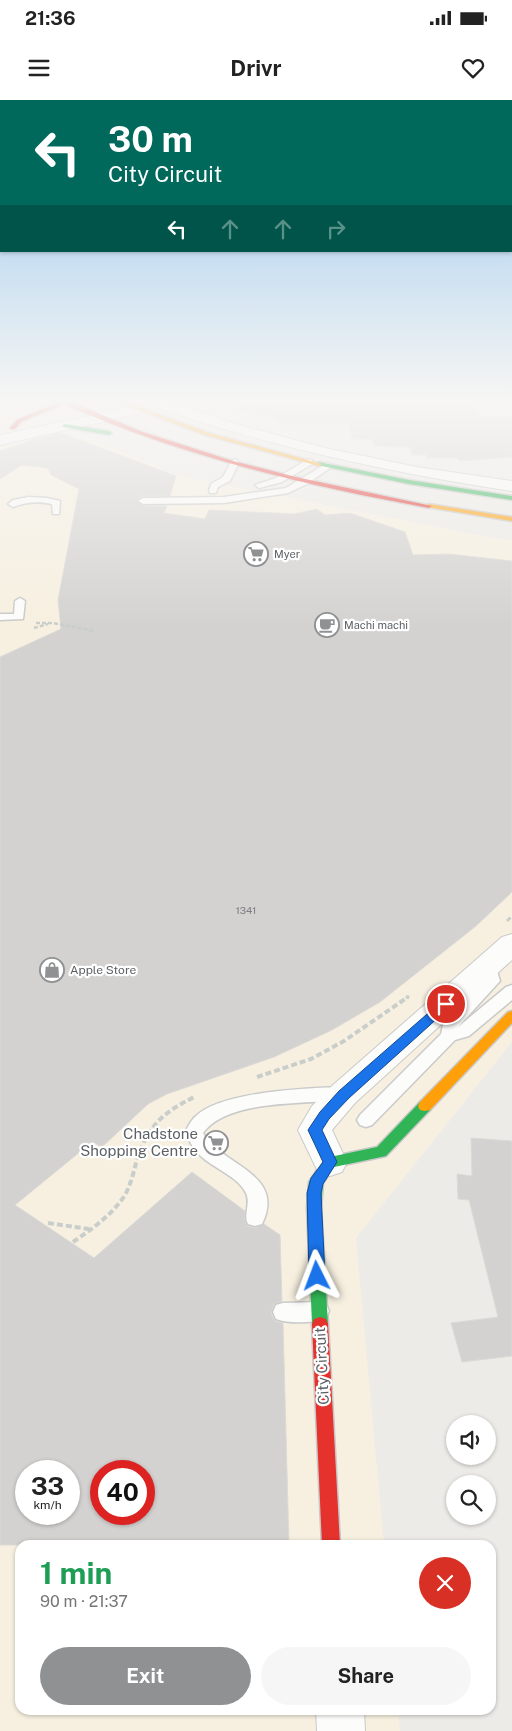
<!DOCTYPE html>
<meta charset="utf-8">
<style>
body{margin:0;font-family:"Public Sans",sans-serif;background:#f6f6f6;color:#222;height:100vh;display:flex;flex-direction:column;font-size:19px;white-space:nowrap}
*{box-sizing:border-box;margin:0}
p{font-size:16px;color:#767676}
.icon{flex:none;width:28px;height:28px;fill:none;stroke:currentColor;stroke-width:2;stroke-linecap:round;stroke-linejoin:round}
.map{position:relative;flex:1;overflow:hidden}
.side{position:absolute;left:15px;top:1440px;width:481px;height:175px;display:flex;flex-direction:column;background:#fff;border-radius:15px;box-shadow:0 1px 4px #0004}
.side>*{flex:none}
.top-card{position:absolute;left:0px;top:0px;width:512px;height:152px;box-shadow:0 1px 4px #0004;background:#00695c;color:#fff;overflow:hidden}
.controls{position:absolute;left:446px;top:1315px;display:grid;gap:10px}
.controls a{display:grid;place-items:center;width:50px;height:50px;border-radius:50%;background:#fff;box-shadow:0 1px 4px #0004;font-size:25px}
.speed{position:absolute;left:15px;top:1360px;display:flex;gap:10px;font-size:25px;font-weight:700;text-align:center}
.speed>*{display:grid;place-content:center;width:65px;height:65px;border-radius:50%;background:#fff;box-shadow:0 1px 4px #0004;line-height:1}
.speed small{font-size:12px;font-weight:400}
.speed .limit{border:8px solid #d22;background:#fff;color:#111}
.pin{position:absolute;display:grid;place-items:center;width:42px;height:42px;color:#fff;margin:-21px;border:2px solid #fff;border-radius:50%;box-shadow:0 1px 5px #0007}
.me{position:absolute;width:55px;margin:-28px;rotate:357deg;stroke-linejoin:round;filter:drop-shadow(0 0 4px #0008)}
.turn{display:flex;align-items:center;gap:18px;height:105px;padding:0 25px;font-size:22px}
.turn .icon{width:65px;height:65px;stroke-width:2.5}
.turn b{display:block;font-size:35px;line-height:42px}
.lanes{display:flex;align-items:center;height:48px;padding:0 25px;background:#0003;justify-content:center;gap:25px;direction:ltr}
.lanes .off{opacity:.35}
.round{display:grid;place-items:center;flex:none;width:52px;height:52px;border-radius:26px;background:#f6f6f6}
.headline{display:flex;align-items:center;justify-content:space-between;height:85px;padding:0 25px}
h1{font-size:30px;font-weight:700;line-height:38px;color:#1e9e55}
.cta{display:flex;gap:10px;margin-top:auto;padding:10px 25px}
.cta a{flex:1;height:58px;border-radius:30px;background:#8f9193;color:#fff;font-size:20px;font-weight:700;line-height:58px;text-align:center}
.cta a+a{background:#f6f6f6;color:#222}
.status{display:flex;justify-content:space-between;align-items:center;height:35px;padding:0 25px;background:#fff;direction:ltr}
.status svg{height:14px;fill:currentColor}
header{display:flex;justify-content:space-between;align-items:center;height:65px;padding:0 25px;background:#fff;font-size:22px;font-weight:700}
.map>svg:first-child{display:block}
.commercial{fill:#f7f0e0;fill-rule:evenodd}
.building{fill:#d3d2d0;stroke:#dcdad6;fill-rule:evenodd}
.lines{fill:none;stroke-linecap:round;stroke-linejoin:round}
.lane-casing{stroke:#c9cac9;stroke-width:3}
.street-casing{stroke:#c9cac9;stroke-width:2}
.fast-casing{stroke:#c8c8c8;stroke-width:3}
.slow-casing{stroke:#c8c8c8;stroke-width:3}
.jam-casing{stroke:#c8c8c8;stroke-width:3}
.path-far2{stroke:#c9ceca;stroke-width:2.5;stroke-dasharray:4 2;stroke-linecap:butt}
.path-far1{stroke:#c9ceca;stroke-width:3;stroke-dasharray:5 2.5;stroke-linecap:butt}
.path{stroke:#c9ceca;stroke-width:4;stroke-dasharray:6 3;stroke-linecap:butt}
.lane{fill:#fcfcfb;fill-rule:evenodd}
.street{fill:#fcfcfb;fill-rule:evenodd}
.fast{fill:#30b455;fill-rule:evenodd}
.slow{fill:#ff9f0a;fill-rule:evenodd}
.jam{fill:#e5322d;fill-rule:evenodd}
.route{fill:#1a73e8;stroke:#114b97}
.labels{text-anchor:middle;stroke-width:4.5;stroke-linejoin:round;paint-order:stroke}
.number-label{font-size:10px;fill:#7c7e82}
.far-poi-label{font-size:11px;fill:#5d6166;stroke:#fff;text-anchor:start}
.poi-label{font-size:12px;fill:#5d6166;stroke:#fff;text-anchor:start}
.near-poi-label{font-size:15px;fill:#5d6166;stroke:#fff;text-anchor:end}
.near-street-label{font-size:15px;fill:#5d6166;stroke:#fff}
</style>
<div class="status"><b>21:36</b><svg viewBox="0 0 49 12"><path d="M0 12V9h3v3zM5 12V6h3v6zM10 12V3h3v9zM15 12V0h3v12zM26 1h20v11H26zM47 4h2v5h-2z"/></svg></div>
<header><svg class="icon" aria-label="menu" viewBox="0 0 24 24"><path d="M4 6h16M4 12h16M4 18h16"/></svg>Drivr<svg class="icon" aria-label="heart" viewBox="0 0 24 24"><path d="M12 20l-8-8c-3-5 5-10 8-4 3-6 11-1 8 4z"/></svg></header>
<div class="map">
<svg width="512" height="1631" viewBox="0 0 512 1631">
<rect width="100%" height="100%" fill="#edebe7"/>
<!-- commercial -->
<path class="commercial" d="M24 309 179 376 493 438 512 440V942L356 1138 384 1445H20V1610H398L400 1631H0V315ZM26 1371H69V1414H26ZM101 1371H144V1414H101Z"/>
<!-- building -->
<path class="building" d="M235 298H472L480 317 512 316V357L460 361 457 358H427V355H412L410 347 375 346 372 339H353L348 324H280L279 318 234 310Z
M61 333 176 376 170 396H143L136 400 143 406H167L164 413 205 419 209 410 294 414 317 409 325 415 350 413 405 432 413 455 449 454 512 461V792L476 826 380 902 332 930 274 957 167 994 148 1004 102 1047 92 1042 15 1105 94 1158 192 1072 245 1111V1120L247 1126 256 1128 264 1124 280 1135 282 1201 274 1204 271 1213 275 1221 283 1223 289 1445H0V557L61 529 58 500 79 389 51 375 48 368 22 365 0 379V351L35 339ZM26 1371H69V1414H26ZM101 1371H144V1414H101Z
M471 1038 512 1041V1256L462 1262 451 1223 498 1217 469 1100 458 1099 457 1074 472 1076Z"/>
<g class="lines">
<defs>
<path id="lane" d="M235 359 239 362 230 381 218 387 216 393H210L209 391 211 384 223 377 231 362Z
M309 359 312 360V364L282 382 259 388 255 385 276 378Z
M327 363 330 364V368L307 384 288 393 224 403 143 404 138 401 143 398 224 397 286 388Z
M28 397 47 398 60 401 59 414H53L52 404C38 401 26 402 13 407L8 404 13 400Z
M20 498 25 501 23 519 0 520V514H14L15 501Z
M488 860 494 861 500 881 458 927 506 887 512 885V900L469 936 455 940 372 1025 366 1027 360 1025 357 1020 360 1015 441 934 444 920 484 880 480 865 482 861Z
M344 987 350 989 353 994 350 999C338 1003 324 1001 312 1002 280 1004 223 1005 203 1033 220 1065 287 1073 262 1124L255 1126 248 1124C243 1114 251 1104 246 1093 238 1077 216 1069 203 1058 194 1051 190 1042 185 1032 188 1027 191 1020 196 1016 222 991 308 988 344 987Z
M319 1202 326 1204 329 1211 326 1218C312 1223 290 1224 276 1219L273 1212 276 1205 283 1203Z"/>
<path id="street" d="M135 298H157L239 325 325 348 417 367 512 381V391C384 372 259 344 137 301Z
M136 306 141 307 143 310 141 313 0 345V335Z
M512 834V860L355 1003 332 1030 347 1062 342 1072 330 1076 318 1072 298 1030 312 1006 333 985 502 837Z
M316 1610H364L365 1631H317Z"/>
<path id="fast" d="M65 324 109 331 112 333 109 335 63 327 62 326Z
M319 362 409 380 512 396V400L409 384 317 365V363Z
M425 1001 430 1002 432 1006 430 1010 386 1056 334 1067 323 1083 321 1108 328 1224 326 1229 320 1231 314 1229 312 1224 307 1108 309 1082 325 1058 377 1047 420 1002Z"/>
<path id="slow" d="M106 298H116L209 333 322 364 319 366 205 335Z
M429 404 512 417V421L427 407V405Z
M512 911V923L430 1010 425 1011 420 1010 418 1006 420 1002 508 912Z"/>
<path id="jam" d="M53 298H62L140 331 233 361 296 377 432 406 429 408C303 385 181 356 64 304L21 322 15 329H11L10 328 17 320 59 302Z
M320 1217 326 1219 328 1224 340 1445H322L312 1224 314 1219Z"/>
</defs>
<!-- lane casing -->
<use href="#lane" class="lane-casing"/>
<!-- street casing -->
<use href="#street" class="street-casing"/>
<!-- fast casing -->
<use href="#fast" class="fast-casing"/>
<!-- slow casing -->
<use href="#slow" class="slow-casing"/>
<!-- jam casing -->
<use href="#jam" class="jam-casing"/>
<!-- path-far2 -->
<path class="path-far2" d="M36 523H53L95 531
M34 528 48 524"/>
<!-- path-far1 -->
<path class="path-far1" d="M507 821 512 816
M406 898 409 896"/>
<!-- path -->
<path class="path" d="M257 977 311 959 344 941 408 897
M48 1123 89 1129
M73 1142C92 1129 112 1115 125 1095 131 1084 134 1071 137 1059 149 1024 164 1012 196 996"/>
<!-- lane -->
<use href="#lane" class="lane"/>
<!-- street -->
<use href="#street" class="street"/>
<!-- fast -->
<use href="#fast" class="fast"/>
<!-- slow -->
<use href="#slow" class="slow"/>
<!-- jam -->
<use href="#jam" class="jam"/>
</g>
<!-- sky -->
<linearGradient id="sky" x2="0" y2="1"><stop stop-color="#96c6ee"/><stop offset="0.57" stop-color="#f7f6f4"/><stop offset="1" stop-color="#f7f6f4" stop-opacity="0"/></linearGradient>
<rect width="512" height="527" fill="url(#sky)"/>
<!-- route -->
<path class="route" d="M446 900 452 904 450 907 349 998 329 1019 322 1030 337 1062 323 1084 321 1093 325 1176 323 1181 317 1183 312 1181 309 1176 307 1093 311 1078 323 1062 308 1030 320 1012 339 991 442 901Z"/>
<!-- icons -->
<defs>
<symbol id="supermarket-ring" viewBox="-11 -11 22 22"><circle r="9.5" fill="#fff" stroke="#8f9193" stroke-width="1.5"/><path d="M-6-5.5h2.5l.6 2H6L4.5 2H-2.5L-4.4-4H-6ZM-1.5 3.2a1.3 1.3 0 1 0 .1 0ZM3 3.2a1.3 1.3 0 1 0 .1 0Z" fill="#8f9193"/></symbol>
<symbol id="cafe-ring" viewBox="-11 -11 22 22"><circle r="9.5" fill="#fff" stroke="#8f9193" stroke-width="1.5"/><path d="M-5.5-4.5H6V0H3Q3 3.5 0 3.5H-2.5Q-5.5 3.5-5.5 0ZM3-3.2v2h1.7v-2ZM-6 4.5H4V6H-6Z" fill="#8f9193"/></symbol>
<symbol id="shop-ring" viewBox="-11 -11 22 22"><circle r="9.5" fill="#fff" stroke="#8f9193" stroke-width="1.5"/><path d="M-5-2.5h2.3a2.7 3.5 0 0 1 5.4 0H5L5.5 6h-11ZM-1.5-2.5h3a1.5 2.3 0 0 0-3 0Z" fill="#8f9193"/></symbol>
</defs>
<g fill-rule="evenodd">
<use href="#supermarket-ring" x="242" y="440" width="28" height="28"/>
<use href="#cafe-ring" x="313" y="511" width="28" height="28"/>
<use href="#shop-ring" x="38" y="856" width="28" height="28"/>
<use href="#supermarket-ring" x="202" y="1029" width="28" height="28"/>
</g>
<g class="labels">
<!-- number labels -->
<g class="number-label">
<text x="246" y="814">1341</text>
</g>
<!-- far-poi labels -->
<g class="far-poi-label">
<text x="274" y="458">Myer</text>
<text x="344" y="529">Machi machi</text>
</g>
<!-- poi labels -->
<g class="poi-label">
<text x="70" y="874">Apple Store</text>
</g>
<!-- near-poi labels -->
<g class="near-poi-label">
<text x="198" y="1039">Chadstone<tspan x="198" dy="17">Shopping Centre</tspan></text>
</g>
<!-- near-street labels -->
<g class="near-street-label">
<text transform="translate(322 1266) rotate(-93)" y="5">City Circuit</text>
</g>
</g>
</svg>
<div class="controls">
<a><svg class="icon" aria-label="sound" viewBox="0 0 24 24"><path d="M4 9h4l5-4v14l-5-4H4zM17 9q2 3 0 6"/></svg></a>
<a><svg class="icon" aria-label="search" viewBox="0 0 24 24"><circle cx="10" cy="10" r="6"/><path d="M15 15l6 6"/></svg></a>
</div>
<div class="speed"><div>33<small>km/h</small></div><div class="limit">40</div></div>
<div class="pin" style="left:446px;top:904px;background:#d93025"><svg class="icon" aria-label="arrive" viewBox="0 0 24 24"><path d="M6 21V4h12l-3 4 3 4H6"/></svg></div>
<svg class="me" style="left:317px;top:1176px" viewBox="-20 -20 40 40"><path d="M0-17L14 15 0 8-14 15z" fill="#1a73e8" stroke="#fff" stroke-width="4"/></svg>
<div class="top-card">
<div class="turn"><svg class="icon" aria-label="left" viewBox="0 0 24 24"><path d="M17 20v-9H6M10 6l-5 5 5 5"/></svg><div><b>30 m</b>City Circuit</div></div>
<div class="lanes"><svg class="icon" aria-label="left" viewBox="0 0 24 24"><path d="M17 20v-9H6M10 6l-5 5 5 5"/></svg><svg class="icon off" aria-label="ahead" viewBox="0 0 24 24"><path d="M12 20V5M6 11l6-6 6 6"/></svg><svg class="icon off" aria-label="ahead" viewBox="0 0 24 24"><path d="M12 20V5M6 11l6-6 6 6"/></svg><svg class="icon off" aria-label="right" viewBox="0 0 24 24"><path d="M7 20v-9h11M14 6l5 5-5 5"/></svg></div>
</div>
<section class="side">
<div class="headline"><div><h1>1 min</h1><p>90 m · 21:37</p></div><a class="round" style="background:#d93025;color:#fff"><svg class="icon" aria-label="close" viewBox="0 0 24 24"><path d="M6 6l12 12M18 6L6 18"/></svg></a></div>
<div class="cta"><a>Exit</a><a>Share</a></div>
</section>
</div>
